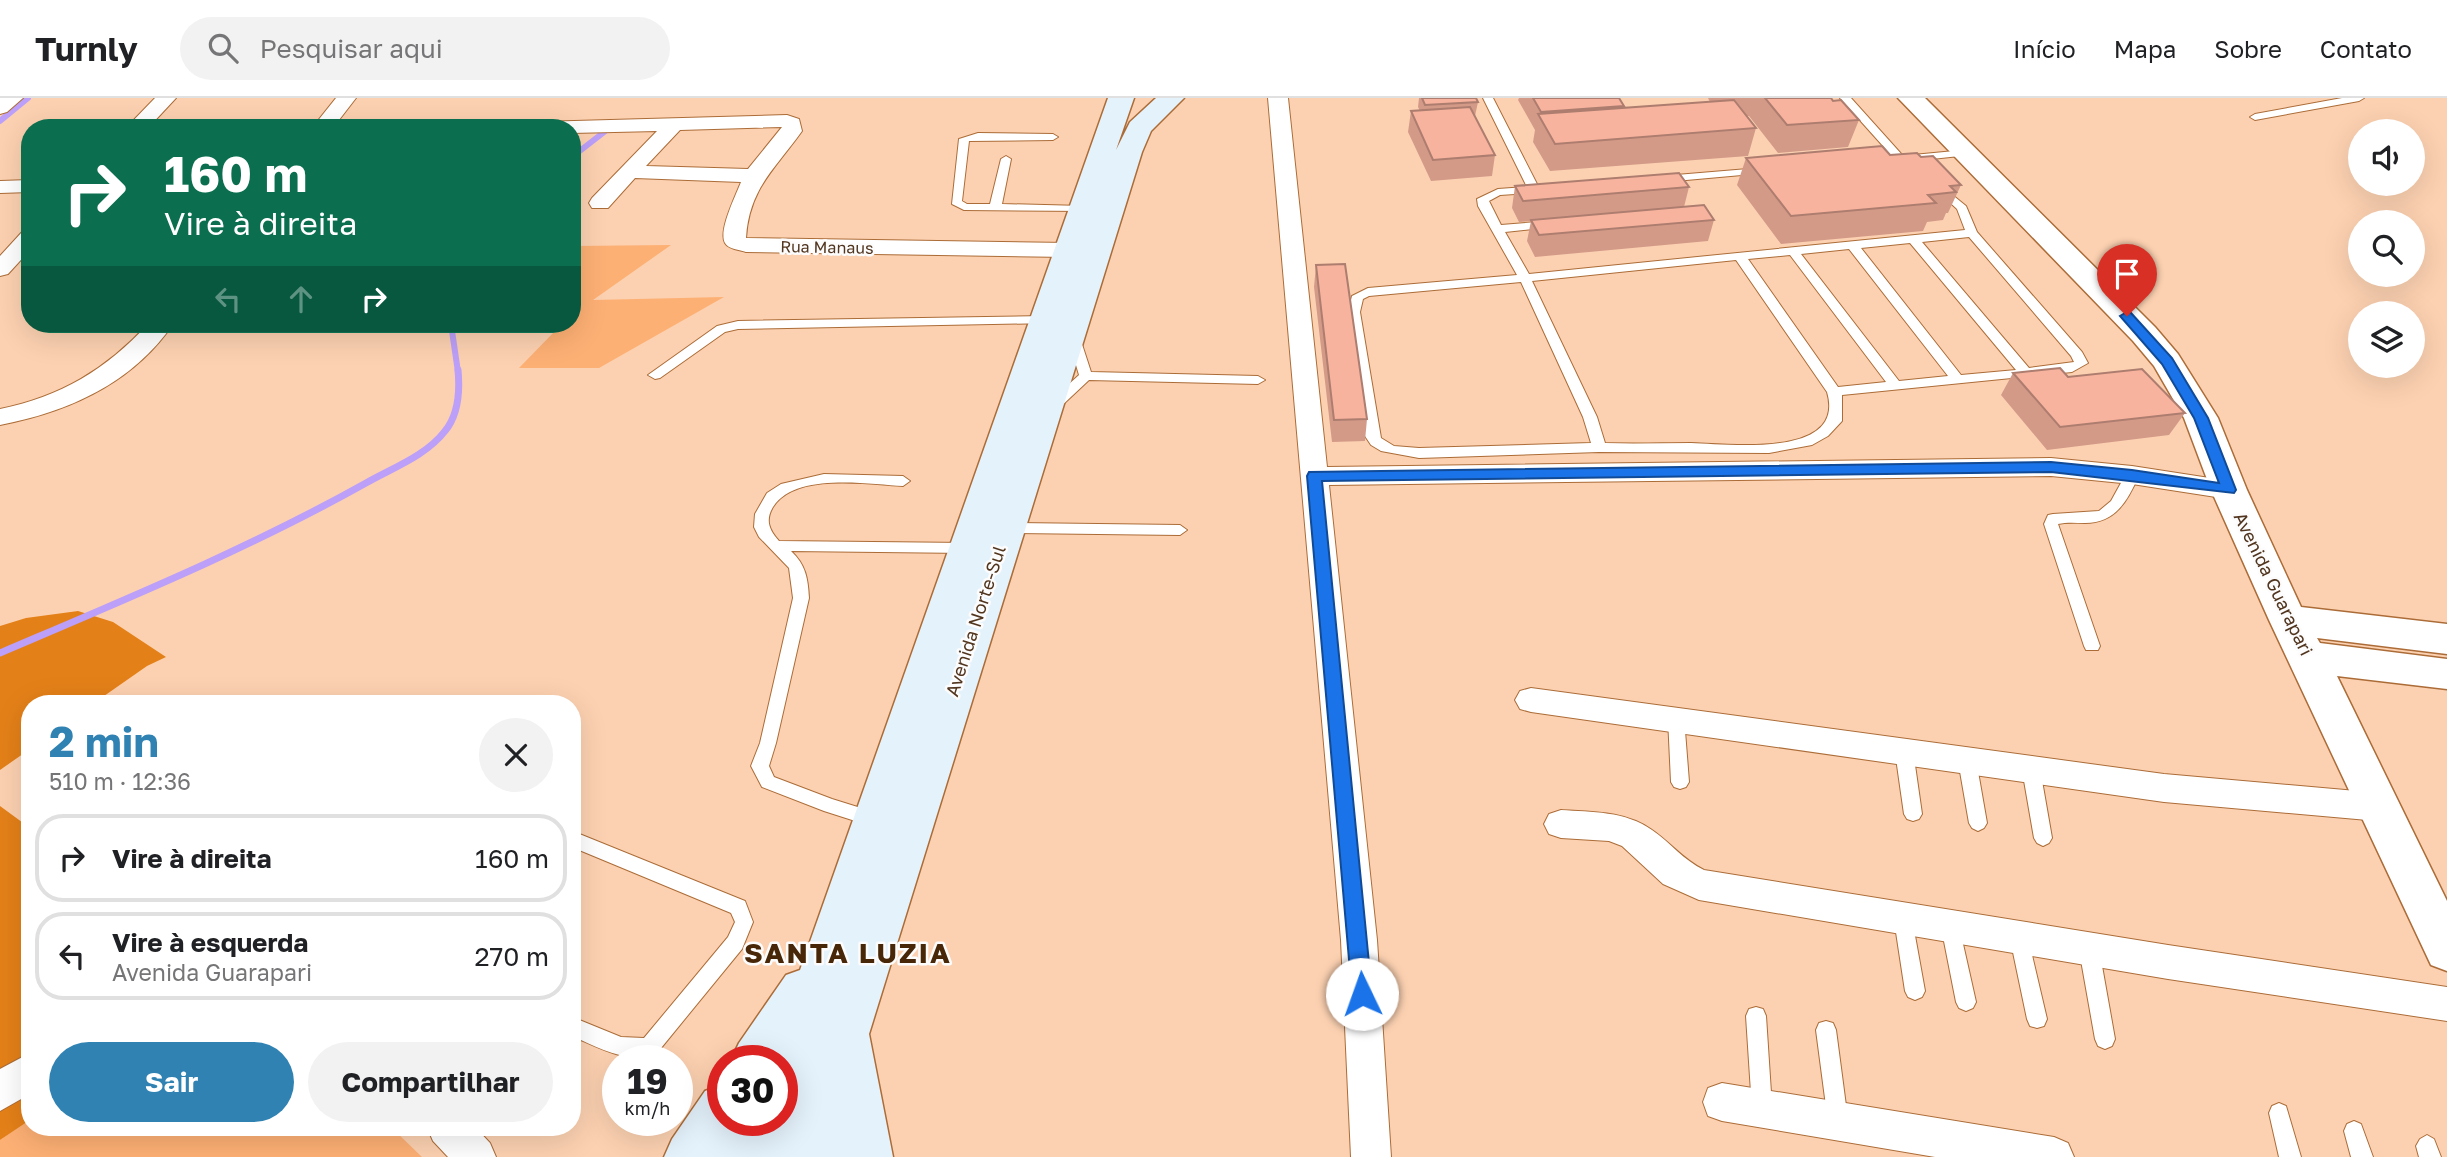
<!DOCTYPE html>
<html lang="pt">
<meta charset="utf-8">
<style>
body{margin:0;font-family:"Golos Text",sans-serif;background:#f2f2f2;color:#202124;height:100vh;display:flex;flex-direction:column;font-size:26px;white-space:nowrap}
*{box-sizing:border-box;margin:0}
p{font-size:23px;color:#757577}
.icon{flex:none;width:38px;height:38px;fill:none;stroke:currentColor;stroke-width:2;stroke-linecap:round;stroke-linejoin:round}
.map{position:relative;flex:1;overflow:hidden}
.sheet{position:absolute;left:21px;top:597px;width:560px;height:441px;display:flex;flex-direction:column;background:#fff;border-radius:28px;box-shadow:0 7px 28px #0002}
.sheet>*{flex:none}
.top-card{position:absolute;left:21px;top:21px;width:560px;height:214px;border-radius:28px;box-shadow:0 7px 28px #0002;background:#0b6e4f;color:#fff;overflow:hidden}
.buttons{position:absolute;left:2348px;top:21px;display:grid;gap:14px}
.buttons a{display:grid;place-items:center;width:77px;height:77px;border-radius:50%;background:#fff;box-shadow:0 7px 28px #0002;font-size:35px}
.speed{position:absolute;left:602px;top:947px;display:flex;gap:14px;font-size:35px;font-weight:700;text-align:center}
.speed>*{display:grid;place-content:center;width:91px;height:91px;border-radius:50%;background:#fff;box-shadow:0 7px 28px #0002;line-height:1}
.speed small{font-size:18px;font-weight:400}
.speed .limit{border:10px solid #d22;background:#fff;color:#111}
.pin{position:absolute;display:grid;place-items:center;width:60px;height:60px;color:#fff;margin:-72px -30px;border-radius:50% 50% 50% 0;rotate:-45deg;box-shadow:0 0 7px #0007}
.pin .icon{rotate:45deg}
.me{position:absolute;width:77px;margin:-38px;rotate:357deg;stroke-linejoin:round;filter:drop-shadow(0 0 5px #0008)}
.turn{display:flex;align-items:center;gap:24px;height:147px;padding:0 28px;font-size:32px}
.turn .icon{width:91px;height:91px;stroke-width:2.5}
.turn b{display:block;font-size:49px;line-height:60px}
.lanes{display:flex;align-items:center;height:66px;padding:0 28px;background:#0003;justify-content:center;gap:35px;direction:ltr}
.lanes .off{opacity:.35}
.round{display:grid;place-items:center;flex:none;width:74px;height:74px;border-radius:37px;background:#f2f2f2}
.headline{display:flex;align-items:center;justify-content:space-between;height:119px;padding:0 28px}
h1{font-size:42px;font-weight:700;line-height:52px;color:#2f82b2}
.button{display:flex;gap:14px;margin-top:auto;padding:14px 28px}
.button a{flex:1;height:80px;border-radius:42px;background:#2f82b2;color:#fff;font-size:28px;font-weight:700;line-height:80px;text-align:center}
.button a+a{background:#f2f2f2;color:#202124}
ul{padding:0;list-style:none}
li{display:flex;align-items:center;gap:21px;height:88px;margin:0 14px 10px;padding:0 14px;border:4px solid #e0e0e0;border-radius:28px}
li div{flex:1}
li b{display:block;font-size:26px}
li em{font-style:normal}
header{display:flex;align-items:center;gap:42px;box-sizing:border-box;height:98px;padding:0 35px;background:#fff;border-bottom:2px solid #e0e0e0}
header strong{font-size:33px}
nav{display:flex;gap:38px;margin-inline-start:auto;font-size:24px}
.search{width:490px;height:63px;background:#f2f2f2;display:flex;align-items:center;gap:18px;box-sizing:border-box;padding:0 24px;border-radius:38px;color:#757577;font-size:26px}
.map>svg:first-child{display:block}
.green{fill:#fdb074}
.forest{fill:#e48018}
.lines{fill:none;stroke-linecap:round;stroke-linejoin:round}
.stream-far1{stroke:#bc9ff8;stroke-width:6}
.stream{stroke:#bc9ff8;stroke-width:7}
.service-casing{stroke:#ac6c37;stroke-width:2}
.minor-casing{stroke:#ac6c37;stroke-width:2}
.tertiary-casing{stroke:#ac6c37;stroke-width:3}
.secondary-casing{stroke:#ac6c37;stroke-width:3}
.service{fill:#fff;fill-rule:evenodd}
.minor{fill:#fff;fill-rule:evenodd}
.tertiary{fill:#fff;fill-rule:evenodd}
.secondary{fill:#e4f2fc;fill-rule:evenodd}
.wall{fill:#d49a88}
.building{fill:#f7b39e;stroke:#ad7d6f;stroke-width:2}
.route{fill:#1a73e8;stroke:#114b97;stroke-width:2}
.labels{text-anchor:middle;stroke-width:5;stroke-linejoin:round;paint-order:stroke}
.far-street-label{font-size:16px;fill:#51351f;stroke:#fcfcfc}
.street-label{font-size:18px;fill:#51351f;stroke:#fcfcfc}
.near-district-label{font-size:28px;font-weight:bold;letter-spacing:2px;fill:#482709;stroke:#fcfcfc}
</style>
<header>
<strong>Turnly</strong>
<div class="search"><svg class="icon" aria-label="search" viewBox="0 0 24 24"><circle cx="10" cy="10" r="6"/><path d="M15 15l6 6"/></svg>Pesquisar aqui</div>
<nav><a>Início</a><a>Mapa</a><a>Sobre</a><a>Contato</a></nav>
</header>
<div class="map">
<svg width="2447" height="1059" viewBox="0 0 2447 1059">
<rect width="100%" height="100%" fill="#fcd1b1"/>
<!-- green -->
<path class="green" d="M671 147 593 202 724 199 599 270H519L554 234 547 226H572V148Z
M30 1022V1029H391L422 1059H0V1042Z"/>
<!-- forest -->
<path class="forest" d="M78 513 113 524 166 559 147 568 94 605 30 606V651L0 672V528L26 520Z
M0 708 30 730V1022L0 1042Z"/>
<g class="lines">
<!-- stream-far1 -->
<path class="stream-far1" d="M0 23 28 0
M572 59 608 31
M451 226 458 274"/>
<!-- stream -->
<path class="stream" d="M0 555C124 502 248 451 366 385 392 370 426 358 445 333 459 316 460 293 458 272"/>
<defs>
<path id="service" d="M1483 0H1493L1538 88H1544L1550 91 1544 94 1500 97 1489 103 1501 127 1550 123 1556 126 1550 129 1505 134 1529 176 1965 132 1957 111 1933 89 1939 86 1966 108 1977 134 2082 254 2088 265 2072 274 1842 297V323L1828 338 1812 347 1769 355 1599 354 1419 360 1381 353 1371 347 1365 338 1348 214 1352 198 1368 190 1517 177 1478 108 1477 101 1498 91 1527 89ZM1969 139 2071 258 2074 264 2029 270 1922 144ZM1910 145 2016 272 1961 277 1861 150ZM1849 151 1948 278 1899 283 1801 156ZM1790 157 1886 284 1838 289 1748 161ZM1736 162 1827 294C1847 361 1727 346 1691 345 1662 345 1633 346 1605 345L1597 319 1532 183ZM1521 184 1583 319 1591 345 1419 350 1394 348 1381 340 1360 214 1363 201 1369 198Z
M1840 0H1851L1904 59V63L1883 64V60L1892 58Z
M2342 0H2364L2359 3 2255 22 2250 19 2255 16Z
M978 35 1053 36 1058 39 1053 42 969 43 962 103 967 106H990L1001 61 1006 58 1011 61 1002 106 1083 108 1089 111 1087 113 964 112 952 106 959 41Z
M1965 52 1969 53V57L1913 63 1908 60 1913 57Z
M1760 70 1764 71V75L1664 84 1658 81 1664 78Z
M1046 218 1052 222 1050 225 738 231 725 234 660 280 655 281 648 277 717 228 738 223Z
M1073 233 1079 237 1091 274 1258 278 1265 282 1258 286 1089 282 1057 312H1047L1045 309 1047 306 1079 277 1067 237Z
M2132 372 2139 377C2128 402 2116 425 2085 425 2076 425 2067 424 2058 426L2100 548 2098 552H2086L2084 548 2044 426 2048 417 2053 416 2099 413 2111 403 2127 374Z
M824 376 903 378 910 383 903 388C868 386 795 374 773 409 765 422 769 432 779 443L967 445 974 450 967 455 791 453C806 467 808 481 809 500L776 645 769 668 774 679 832 701 880 716 883 721 880 726 874 729 824 713 762 689 751 668 760 645 793 500 789 470 759 439 754 429 755 416 767 395 781 386Z
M1007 425 1180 427 1187 432 1180 437 1007 435 1000 430Z
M150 599 172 601 174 606H142L144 601Z
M1676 613 1682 615 1684 620 1689 684 1686 689 1680 691 1674 689 1671 684 1668 620 1670 615Z
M1904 646 1910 648 1913 653 1922 716 1919 721 1913 723 1907 721 1904 716 1895 653 1898 648Z
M1967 655 1973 657 1976 662 1987 725 1984 730 1978 733 1972 730 1969 725 1958 662 1961 657Z
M2031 664 2037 666 2040 671 2052 740 2049 745 2043 748 2037 745 2034 740 2022 671 2025 666Z
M572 733 745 803 753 824 742 851 657 955C627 967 600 950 572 938V919L621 939 644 940 728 839 735 824 731 815 572 749Z
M1903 813 1910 815 1912 821 1925 893 1922 899 1915 902 1908 899 1905 893 1894 821 1896 815Z
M1950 820 1957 822 1959 828 1976 904 1973 910 1966 913 1959 910 1956 904 1941 828 1943 822Z
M2019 831 2026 834 2028 840 2047 921 2044 928 2037 930 2030 928 2027 921 2010 840 2012 834Z
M2089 842 2096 845 2099 851 2115 941 2112 948 2105 951 2098 948 2095 941 2079 851 2082 845Z
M1756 909 1763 911 1766 918 1772 1010 1769 1017 1762 1020 1755 1017 1752 1010 1746 918 1749 911Z
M1826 923 1833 925 1836 932 1848 1023 1845 1030 1838 1033 1831 1030 1828 1023 1816 932 1819 925Z
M2279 1005 2286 1008 2301 1059H2279L2269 1015 2272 1008Z
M2354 1023 2361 1026 2373 1059H2351L2344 1033 2347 1026Z
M2427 1037 2434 1041 2441 1059H2419L2416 1048 2420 1041Z"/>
<path id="minor" d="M0 0H23L7 14 0 16Z
M155 0H176L148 30H126Z
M336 0H356L339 22 471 24 481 30H312Z
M1268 0H1288L1327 369 2051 360 2132 368 2229 383 2239 385 2243 392 2239 399 2229 401 2132 386 2051 378 1329 387 1377 842 1391 1059H1351L1341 842Z
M787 17 799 21 802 33C776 70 749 90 746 140L1068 145 1076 147 1079 152 1076 157 1068 159 746 154C740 152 728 151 725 145 718 133 736 97 741 84L635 80 608 110H592L589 105 592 100 657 33 572 35V30H528L538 24ZM782 29 748 71 646 68 680 32Z
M30 82V94L0 95V83Z
M30 132V152L8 176 0 178V158L22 134Z
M148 226H173C133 285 68 314 0 327V311C60 299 107 271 148 226Z
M1531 590 2164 676 2379 695 2391 699 2396 709 2391 719 2379 723 2164 704 1531 614 1520 611 1515 602 1520 593Z
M1561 712C1591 714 1626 713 1652 732 1671 745 1683 762 1704 772L2168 847 2447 889V923L2168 881 1699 802 1663 786 1622 748 1609 743 1561 740 1549 736 1544 726 1549 716Z
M30 955V996L0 1013V971Z
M1722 985 2054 1039 2068 1045 2074 1059H1935L1722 1023 1708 1018 1703 1004 1708 990Z
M427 1029H475L490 1045 496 1059H448L433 1043Z"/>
<path id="tertiary" d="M1898 0H1925L2155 229 2178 256 2218 320 2247 392 2301 509 2447 526V556L2317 540 2320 545 2447 561V591L2337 578 2447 803V873L2431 867 2269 522 2211 392 2184 320 2154 268 2133 243Z"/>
<path id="secondary" d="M1108 0H1134L1116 52 1130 24 1156 0H1184L1151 33 1142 54 869 936 893 1059H664L672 1041 705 993 723 986V1022H782V962H731L739 945 786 877 800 872Z"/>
</defs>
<!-- service casing -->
<use href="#service" class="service-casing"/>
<!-- minor casing -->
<use href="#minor" class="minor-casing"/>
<!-- tertiary casing -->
<use href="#tertiary" class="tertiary-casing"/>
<!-- secondary casing -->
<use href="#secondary" class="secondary-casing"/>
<!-- service -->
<use href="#service" class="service"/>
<!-- minor -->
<use href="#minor" class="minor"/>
<!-- tertiary -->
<use href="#tertiary" class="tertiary"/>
<!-- secondary -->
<use href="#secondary" class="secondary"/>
</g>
<!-- wall -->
<path class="wall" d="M1419 0H1476L1478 4 1475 18 1495 57 1492 78 1431 83 1408 34 1411 13H1420L1418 9Z
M1519 0H1619L1624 8 1623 10 1710 4 1708 0H1831L1859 22 1848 49 1778 55 1749 18H1747L1756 30 1748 58 1550 73 1533 44 1535 32 1518 2Z
M1890 57 1921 59 1961 87 1948 115H1946L1943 122 1927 124 1923 133 1781 146 1737 87 1746 60Z
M1515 88 1689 89 1684 109 1714 122 1708 143 1535 159 1527 143 1531 123 1519 124 1512 110Z
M1316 167 1367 321 1365 343 1332 344 1314 189Z
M2013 275 2068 279 2185 315 2169 337 2047 352 2001 297Z"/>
<!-- building -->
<path class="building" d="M1422 0H1476L1478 4 1425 7Z
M1533 0H1619L1624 8 1541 14Z
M1765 0H1831L1833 3 1841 2 1859 22 1787 27Z
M1734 2 1756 30 1555 46 1538 16Z
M1470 9 1495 57 1433 62 1411 13Z
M1882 48 1890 57 1917 55 1921 59 1933 58 1961 87 1950 88 1956 94 1928 97 1936 105 1791 118 1746 60Z
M1679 75 1689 89 1523 103 1515 88Z
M1704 107 1714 122 1539 137 1531 122Z
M1345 166 1367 321 1334 322 1316 167Z
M2060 270 2068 279 2142 271 2185 315 2060 329 2013 275Z"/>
<!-- route -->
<path class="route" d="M2127 214 2131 215 2172 260 2208 320 2236 392 2234 395 2051 374 1322 383 1372 896 1369 903 1362 905 1355 903 1352 896 1307 378 1309 374 2051 364 2132 372 2219 385 2194 320 2162 266 2120 218Z"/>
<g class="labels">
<!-- far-street labels -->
<g class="far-street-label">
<text transform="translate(827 149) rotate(1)" y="6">Rua Manaus</text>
</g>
<!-- street labels -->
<g class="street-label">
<text transform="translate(2273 486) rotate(64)" y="6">Avenida Guarapari</text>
<text transform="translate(976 523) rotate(-72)" y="6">Avenida Norte-Sul</text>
</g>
<!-- near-district labels -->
<g class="near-district-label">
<text x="848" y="865">SANTA LUZIA</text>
</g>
</g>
</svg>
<div class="buttons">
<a><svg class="icon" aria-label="sound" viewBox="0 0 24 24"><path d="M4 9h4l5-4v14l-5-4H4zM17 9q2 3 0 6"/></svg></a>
<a><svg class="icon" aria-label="search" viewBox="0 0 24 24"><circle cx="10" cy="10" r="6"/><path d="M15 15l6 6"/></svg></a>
<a><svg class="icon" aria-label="layers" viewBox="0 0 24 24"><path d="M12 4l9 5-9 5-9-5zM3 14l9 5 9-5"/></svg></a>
</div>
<div class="speed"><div>19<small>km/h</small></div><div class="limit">30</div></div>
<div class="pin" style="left:2127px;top:218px;background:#d93025"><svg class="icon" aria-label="arrive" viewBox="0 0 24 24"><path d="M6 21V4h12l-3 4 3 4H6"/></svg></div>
<svg class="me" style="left:1362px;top:896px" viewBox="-20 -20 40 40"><circle r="19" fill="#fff"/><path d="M0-13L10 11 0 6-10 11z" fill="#1a73e8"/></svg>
<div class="top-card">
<div class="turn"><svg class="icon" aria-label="right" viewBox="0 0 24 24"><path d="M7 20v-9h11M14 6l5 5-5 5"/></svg><div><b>160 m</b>Vire à direita</div></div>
<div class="lanes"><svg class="icon off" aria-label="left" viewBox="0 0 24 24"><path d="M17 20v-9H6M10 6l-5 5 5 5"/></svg><svg class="icon off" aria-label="ahead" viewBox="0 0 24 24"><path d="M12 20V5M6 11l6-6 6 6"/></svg><svg class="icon" aria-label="right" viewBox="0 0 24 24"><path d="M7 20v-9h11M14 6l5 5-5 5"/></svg></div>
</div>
<section class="sheet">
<div class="headline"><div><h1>2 min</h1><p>510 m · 12:36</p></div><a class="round"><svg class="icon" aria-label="close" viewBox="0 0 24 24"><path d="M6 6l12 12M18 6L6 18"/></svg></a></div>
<ul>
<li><svg class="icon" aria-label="right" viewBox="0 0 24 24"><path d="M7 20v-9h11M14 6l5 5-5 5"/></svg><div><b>Vire à direita</b></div><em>160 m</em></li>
<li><svg class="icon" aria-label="left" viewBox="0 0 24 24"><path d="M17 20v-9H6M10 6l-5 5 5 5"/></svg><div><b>Vire à esquerda</b><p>Avenida Guarapari</p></div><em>270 m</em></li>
</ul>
<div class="button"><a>Sair</a><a>Compartilhar</a></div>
</section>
</div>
